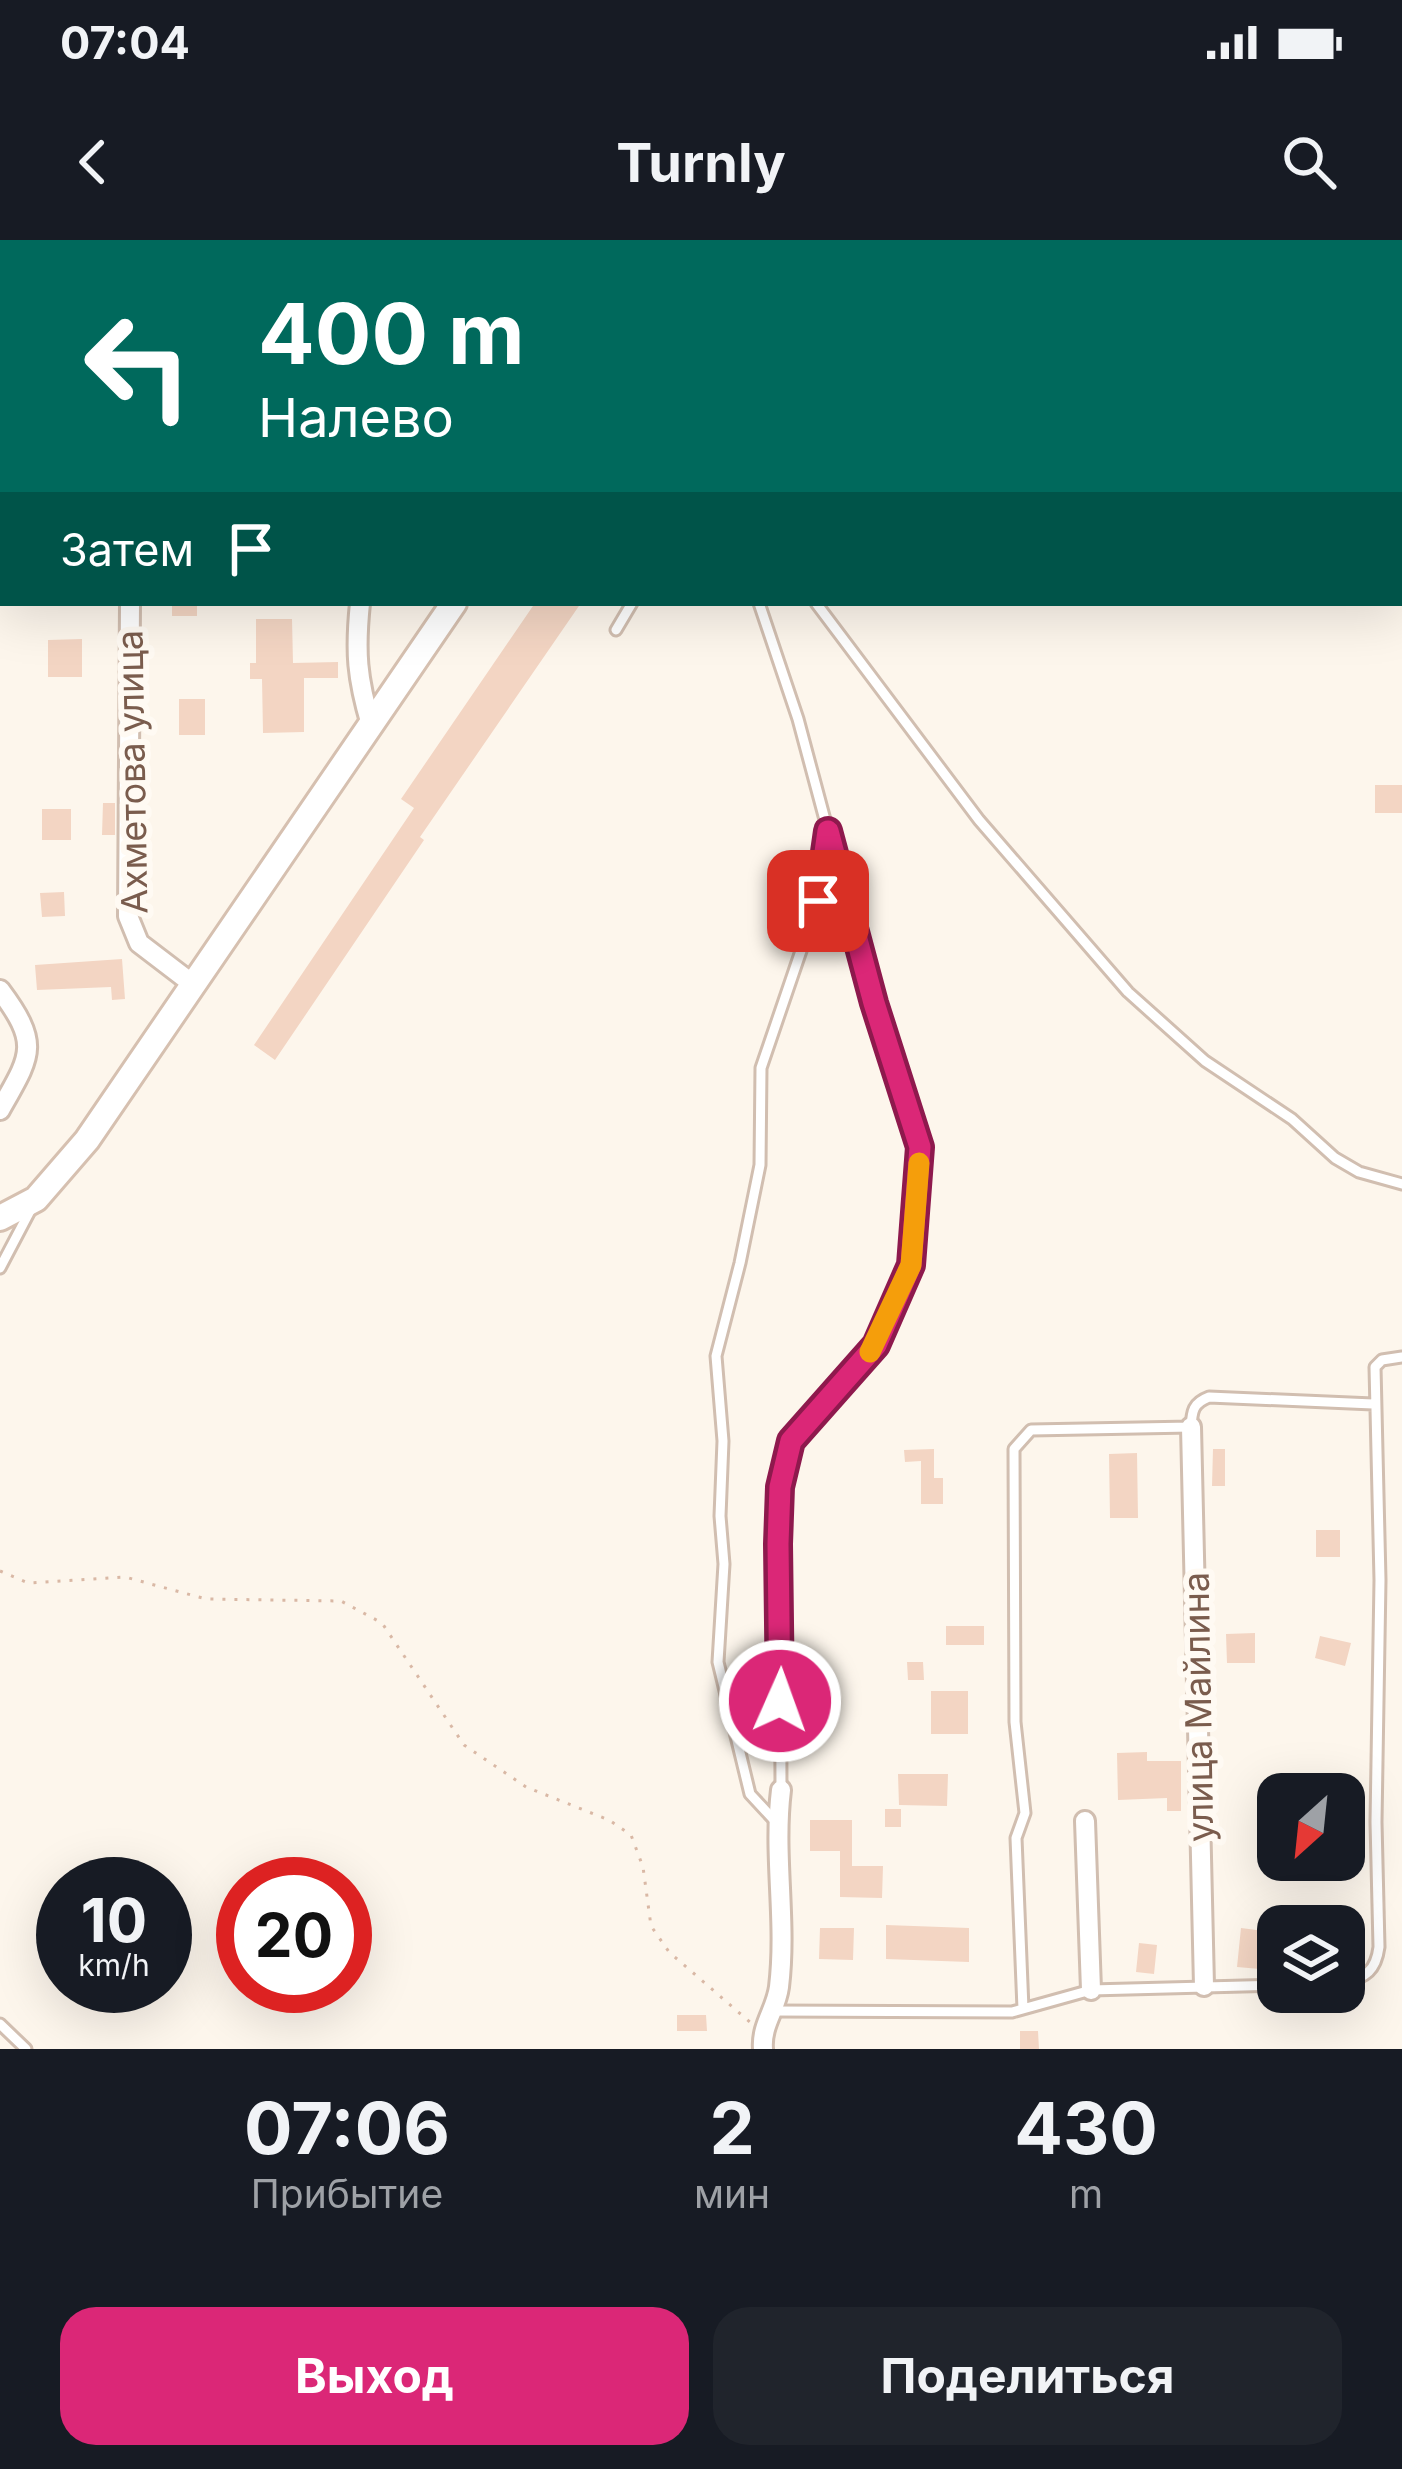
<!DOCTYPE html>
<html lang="ru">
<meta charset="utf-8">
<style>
body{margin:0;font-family:Inter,sans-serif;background:#20242c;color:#f1f3f6;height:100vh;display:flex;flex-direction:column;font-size:45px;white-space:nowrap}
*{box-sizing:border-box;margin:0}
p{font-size:39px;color:#9ea1a6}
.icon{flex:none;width:66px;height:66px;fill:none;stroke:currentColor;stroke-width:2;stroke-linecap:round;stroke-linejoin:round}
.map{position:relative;height:1809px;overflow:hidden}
.details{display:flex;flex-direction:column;background:#171b24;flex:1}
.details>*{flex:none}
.guide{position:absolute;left:0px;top:0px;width:1404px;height:366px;box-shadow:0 12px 48px #0002;background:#00695c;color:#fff;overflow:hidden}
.needle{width:78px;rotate:207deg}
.fabs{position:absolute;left:1257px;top:1533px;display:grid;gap:24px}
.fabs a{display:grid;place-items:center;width:108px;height:108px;border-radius:24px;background:#171b24;box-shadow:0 12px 48px #0002;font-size:60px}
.speed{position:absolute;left:36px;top:1617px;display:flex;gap:24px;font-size:60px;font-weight:700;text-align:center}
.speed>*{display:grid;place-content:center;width:156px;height:156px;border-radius:50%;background:#171b24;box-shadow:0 12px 48px #0002;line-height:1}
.speed small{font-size:30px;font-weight:400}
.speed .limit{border:18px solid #d22;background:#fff;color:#111}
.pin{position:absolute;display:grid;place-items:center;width:102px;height:102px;color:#fff;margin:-51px;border-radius:24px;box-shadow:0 6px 18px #0006}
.me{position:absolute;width:132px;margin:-66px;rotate:2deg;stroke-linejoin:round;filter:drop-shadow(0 0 9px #0008)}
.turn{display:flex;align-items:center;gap:42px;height:252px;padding:0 60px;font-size:54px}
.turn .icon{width:156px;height:156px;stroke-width:2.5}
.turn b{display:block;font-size:84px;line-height:102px}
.then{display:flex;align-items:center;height:114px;padding:0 60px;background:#0003;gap:24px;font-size:45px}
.eta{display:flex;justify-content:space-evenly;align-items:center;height:204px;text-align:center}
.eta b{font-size:72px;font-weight:700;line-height:84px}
.primary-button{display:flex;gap:24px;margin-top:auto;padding:24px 60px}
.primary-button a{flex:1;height:138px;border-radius:36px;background:#db2777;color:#fff;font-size:48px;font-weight:700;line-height:138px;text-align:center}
.primary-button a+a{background:#20242c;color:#f1f3f6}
.status{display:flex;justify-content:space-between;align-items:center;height:84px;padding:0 60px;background:#171b24;direction:ltr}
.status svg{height:33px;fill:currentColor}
header{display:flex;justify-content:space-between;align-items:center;height:156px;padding:0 60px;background:#171b24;font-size:54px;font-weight:700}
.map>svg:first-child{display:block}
.building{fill:#f3d5c3}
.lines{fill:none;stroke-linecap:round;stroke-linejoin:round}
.lane-casing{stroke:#d1beb0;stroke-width:15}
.street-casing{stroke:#d1beb0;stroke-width:24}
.secondary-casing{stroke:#d6c0b0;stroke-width:30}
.path{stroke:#d9b8a5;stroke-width:3;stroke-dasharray:3 9;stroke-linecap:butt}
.lane{stroke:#fff;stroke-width:9}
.street{stroke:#fff;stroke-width:18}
.secondary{stroke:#fff;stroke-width:24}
.route-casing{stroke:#8e194d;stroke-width:30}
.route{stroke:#db2777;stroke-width:21}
.slow{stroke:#f59e0b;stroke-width:21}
.labels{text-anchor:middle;stroke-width:12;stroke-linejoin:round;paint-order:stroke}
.street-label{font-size:36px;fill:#7a5c4d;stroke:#fffaf3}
</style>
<div class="status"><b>07:04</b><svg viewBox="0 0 49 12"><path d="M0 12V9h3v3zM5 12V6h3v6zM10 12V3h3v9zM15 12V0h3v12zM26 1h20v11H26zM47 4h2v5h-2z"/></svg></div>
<header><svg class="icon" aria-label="back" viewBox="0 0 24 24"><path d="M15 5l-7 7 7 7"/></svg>Turnly<svg class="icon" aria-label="search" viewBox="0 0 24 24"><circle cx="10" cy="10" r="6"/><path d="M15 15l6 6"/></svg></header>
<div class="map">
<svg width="1402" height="1809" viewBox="0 0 1402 1809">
<rect width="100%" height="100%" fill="#fdf6ec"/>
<!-- building -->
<path class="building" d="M172 363H197V376H172Z
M535 363H581L420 597 424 600 275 820 254 805 414 568 401 559Z
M256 379H292L293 423 338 422V438H304V492L263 493 262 439H250V423H256Z
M82 399V437H48V400Z
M179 459H205V495H179Z
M1375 545H1402V573H1375Z
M103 563H115V595H102Z
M42 569H71V600H42Z
M64 652 65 676 42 677 40 653Z
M122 719 125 759 112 760 111 747 37 750 35 725Z
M934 1209V1238H943V1264H921V1221L905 1222 904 1210Z
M1213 1209H1225V1246H1212Z
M1137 1213 1138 1278H1110L1109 1214Z
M1316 1290H1340V1317H1316Z
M946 1386H984V1405H946Z
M1255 1393V1423H1227L1226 1394Z
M1320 1396 1351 1403 1345 1426 1315 1418Z
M907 1422H923L924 1440H908Z
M931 1451H968V1494H931Z
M1147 1512V1521H1181V1571H1167V1558L1118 1560 1117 1513Z
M898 1534H948L947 1566 899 1565Z
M885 1569H901V1587H885Z
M810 1580H852V1626H883L882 1658 840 1657V1611H810Z
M1293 1620H1353L1352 1639 1293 1640Z
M886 1685 969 1688V1722L886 1719Z
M820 1688H854L853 1720 819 1719Z
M1241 1688 1264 1691 1260 1729 1237 1727Z
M1139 1703 1157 1705 1154 1734 1136 1732Z
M677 1775H706L707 1791H677Z
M1020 1791H1038L1039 1809H1020Z"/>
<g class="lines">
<defs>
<path id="lane" d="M1401 315H1402
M759 363 798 479 874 763 920 907 911 1025 876 1105 791 1201 780 1247 781 1550
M816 363 979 580 1128 752 1205 821 1292 879 1335 918 1359 932 1402 944
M616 390 632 363
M0 1028 31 969
M776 1582 750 1554 718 1422 724 1324 720 1276 723 1201 716 1116 740 1023 760 925 761 828 818 661 827 596
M1344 1742C1366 1738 1376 1730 1379 1707L1376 1582 1380 1340 1375 1127 1382 1120 1402 1117
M1023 1769 1016 1598 1025 1573 1015 1482 1014 1209 1031 1190 1191 1187C1192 1171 1193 1163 1209 1157L1373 1164
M774 1771 1012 1772 1091 1750 1278 1745
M0 1784 26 1809"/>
<path id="street" d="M184 0 189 3
M662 0 665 3
M134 3V0
M239 3 240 0
M130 363 128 676 139 703 194 745
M360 363C355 412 357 438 371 485
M0 750C41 805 31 815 0 870
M1191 1187 1204 1746
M1085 1581 1091 1750
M763 1809C761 1785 776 1770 779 1747 787 1680 773 1616 781 1550"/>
<path id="secondary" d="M700 3 702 0
M0 978 36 959 87 900 454 363"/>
</defs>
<!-- lane casing -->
<use href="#lane" class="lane-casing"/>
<!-- street casing -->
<use href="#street" class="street-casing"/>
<!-- secondary casing -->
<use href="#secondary" class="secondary-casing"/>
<!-- path -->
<path class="path" d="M0 1331 28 1343 125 1337 206 1359 341 1361 382 1383 464 1505 526 1547 609 1580 631 1595 643 1627 651 1686 669 1712 751 1783"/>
<!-- lane -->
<use href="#lane" class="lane"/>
<!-- street -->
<use href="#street" class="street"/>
<!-- secondary -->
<use href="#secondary" class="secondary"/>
</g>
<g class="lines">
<defs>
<path id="route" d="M780 1461 778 1304 780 1247 791 1201 876 1105 911 1025 920 907 874 763 828 591 818 661"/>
</defs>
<!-- route casing -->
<use href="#route" class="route-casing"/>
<!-- route -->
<use href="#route" class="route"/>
<!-- slow -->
<path class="slow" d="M870 1112 911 1025 919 923"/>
</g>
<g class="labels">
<!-- street labels -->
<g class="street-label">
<text transform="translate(132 532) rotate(-91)" y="13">Ахметова улица</text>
<text transform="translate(1198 1467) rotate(-91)" y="13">улица Майлина</text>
</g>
</g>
</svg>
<div class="fabs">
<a><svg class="needle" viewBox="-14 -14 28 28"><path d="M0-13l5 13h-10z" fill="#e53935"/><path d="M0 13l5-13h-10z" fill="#9ea1a6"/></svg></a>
<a><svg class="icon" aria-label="layers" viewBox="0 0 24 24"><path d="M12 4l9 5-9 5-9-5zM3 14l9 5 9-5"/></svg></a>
</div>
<div class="speed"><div>10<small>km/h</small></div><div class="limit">20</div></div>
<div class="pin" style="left:818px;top:661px;background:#d93025"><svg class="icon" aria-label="arrive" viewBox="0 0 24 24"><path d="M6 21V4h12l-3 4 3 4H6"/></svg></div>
<svg class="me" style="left:780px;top:1461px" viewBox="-20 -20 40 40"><circle r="17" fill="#db2777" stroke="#fff" stroke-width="3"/><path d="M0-11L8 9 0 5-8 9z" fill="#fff"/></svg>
<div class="guide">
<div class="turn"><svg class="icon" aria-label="left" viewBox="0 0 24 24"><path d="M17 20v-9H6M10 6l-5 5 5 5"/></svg><div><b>400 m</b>Налево</div></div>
<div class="then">Затем<svg class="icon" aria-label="arrive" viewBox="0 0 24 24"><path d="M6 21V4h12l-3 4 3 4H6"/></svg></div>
</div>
</div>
<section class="details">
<div class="eta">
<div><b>07:06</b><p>Прибытие</p></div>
<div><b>2</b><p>мин</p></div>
<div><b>430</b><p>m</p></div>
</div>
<div class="primary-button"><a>Выход</a><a>Поделиться</a></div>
</section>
